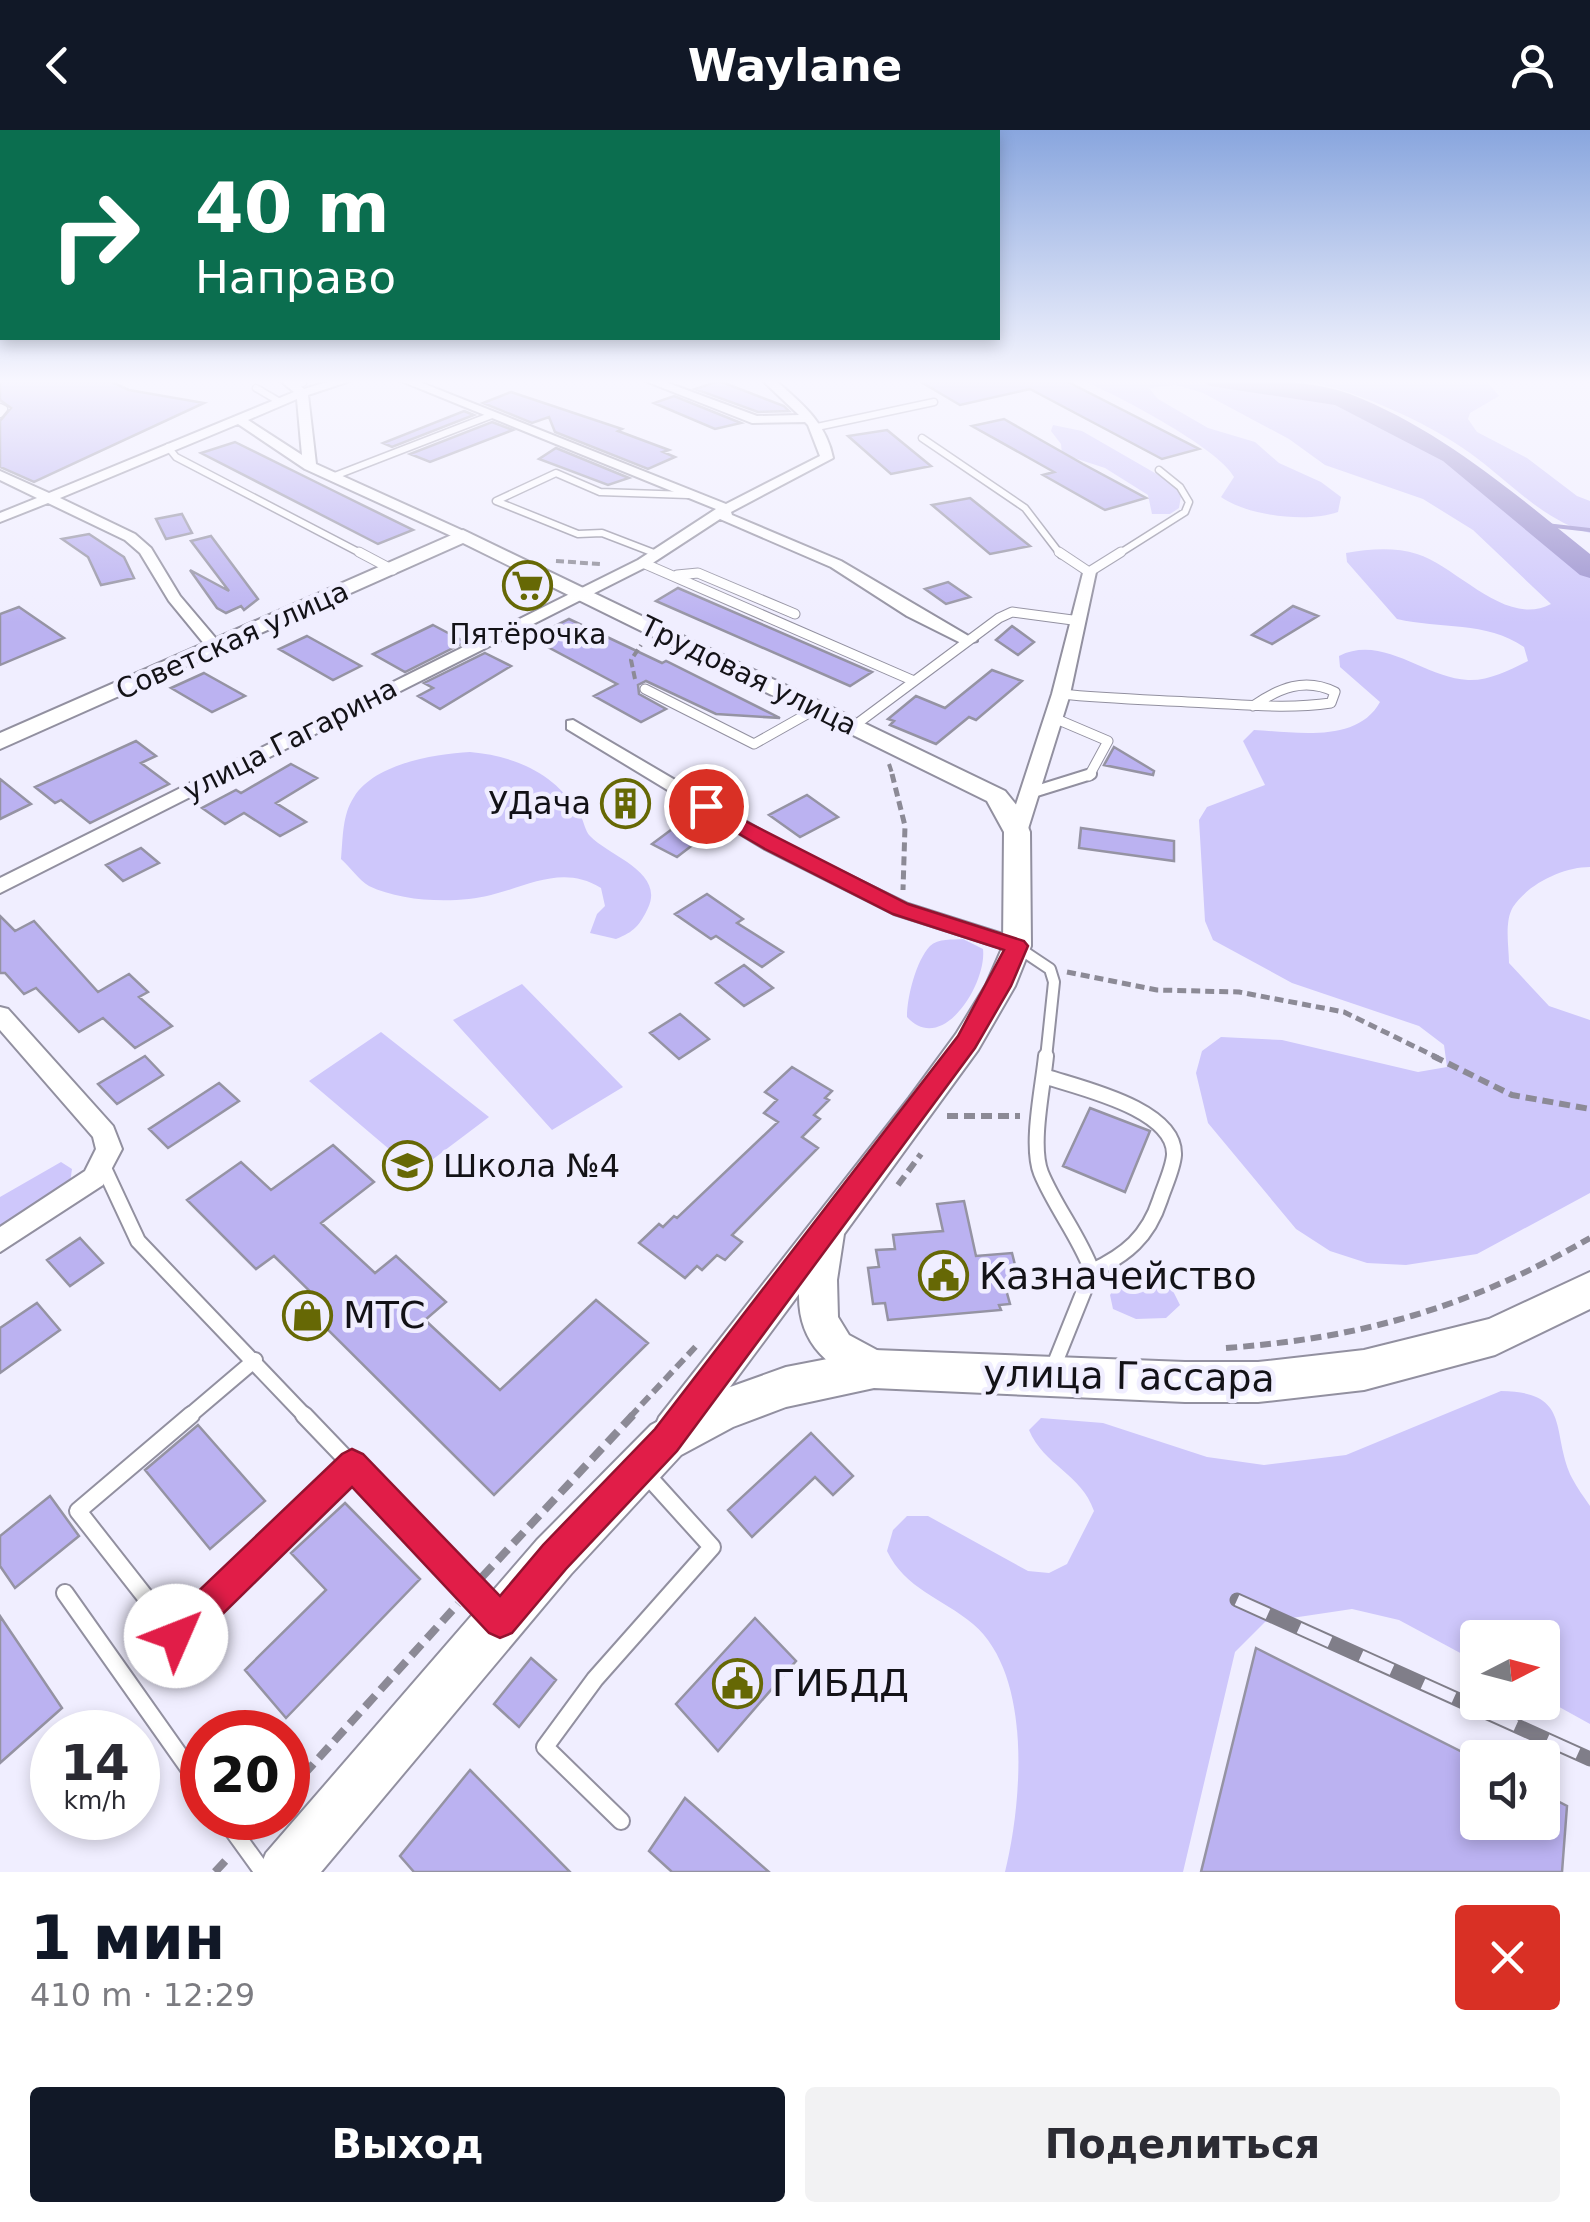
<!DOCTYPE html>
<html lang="ru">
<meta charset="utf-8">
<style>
body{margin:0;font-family:"DejaVu Sans",sans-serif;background:#f2f2f3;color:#2b2b33;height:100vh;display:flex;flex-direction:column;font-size:38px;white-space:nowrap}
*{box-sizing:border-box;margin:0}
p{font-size:32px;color:#7c7c81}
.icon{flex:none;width:55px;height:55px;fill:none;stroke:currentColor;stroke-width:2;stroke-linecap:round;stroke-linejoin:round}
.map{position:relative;height:1742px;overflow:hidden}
.sheet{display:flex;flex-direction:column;background:#fff;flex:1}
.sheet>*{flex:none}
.hud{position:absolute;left:0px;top:0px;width:1000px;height:210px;box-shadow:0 5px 15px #0003;background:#0b6e4f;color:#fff;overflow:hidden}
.needle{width:65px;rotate:84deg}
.fabs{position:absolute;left:1460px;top:1490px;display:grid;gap:20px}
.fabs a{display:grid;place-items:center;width:100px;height:100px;border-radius:10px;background:#fff;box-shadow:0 5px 15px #0003;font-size:50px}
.speed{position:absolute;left:30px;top:1580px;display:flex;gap:20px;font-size:50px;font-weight:700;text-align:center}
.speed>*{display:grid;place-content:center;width:130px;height:130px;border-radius:50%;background:#fff;box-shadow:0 5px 15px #0003;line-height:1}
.speed small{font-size:25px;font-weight:400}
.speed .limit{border:15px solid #d22;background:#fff;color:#111}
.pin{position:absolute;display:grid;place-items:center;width:85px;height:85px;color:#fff;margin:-42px;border:5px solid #fff;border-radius:50%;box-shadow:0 2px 10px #0007}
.me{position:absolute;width:110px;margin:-55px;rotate:46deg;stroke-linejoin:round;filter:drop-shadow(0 0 8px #0008)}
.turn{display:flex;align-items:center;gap:35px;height:210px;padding:0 30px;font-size:45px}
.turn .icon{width:130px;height:130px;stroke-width:2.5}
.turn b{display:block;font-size:70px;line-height:85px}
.round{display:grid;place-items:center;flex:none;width:105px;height:105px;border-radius:10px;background:#f2f2f3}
.head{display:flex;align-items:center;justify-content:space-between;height:170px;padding:0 30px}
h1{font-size:60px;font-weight:700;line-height:75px;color:#111827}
.action{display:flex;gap:20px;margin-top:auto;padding:20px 30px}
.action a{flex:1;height:115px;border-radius:10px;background:#111827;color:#fff;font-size:40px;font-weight:700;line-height:115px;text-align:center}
.action a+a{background:#f2f2f3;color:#2b2b33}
header{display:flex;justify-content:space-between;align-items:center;height:130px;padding:0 30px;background:#111827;color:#fff;font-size:45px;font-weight:700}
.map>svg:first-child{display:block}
.green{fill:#cec7fb}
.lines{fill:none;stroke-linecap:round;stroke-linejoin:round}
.stream{stroke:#9b91ce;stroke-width:4}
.river{fill:#9b91ce;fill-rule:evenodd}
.building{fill:#bbb2f1;stroke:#9593a3;stroke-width:2.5}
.service-far4-casing{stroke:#9290a0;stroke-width:9}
.service-far3-casing{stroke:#9290a0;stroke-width:11}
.service-far2-casing{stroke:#9290a0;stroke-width:14}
.service-far1-casing{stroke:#9290a0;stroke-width:18}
.service-casing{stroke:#9290a0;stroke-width:20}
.minor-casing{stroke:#9290a0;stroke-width:4}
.tertiary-casing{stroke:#9290a0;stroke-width:4}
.secondary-casing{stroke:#9290a0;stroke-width:4}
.path-far3{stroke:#8c8a96;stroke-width:4;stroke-dasharray:8 4;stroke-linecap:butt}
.path-far2{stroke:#8c8a96;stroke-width:5;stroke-dasharray:9 5;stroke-linecap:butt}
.path-far1{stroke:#8c8a96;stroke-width:6;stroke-dasharray:11 6;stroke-linecap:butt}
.path{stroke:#8c8a96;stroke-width:8;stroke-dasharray:15 8;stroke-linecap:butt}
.service-far4{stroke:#fff;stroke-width:6}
.service-far3{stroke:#fff;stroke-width:9}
.service-far2{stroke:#fff;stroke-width:10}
.service-far1{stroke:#fff;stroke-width:14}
.service{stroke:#fff;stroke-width:16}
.minor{fill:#fff;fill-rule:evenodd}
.tertiary{fill:#fff;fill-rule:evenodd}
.secondary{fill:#fff;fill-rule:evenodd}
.rail-casing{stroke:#807e89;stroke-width:15}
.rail{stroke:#f0eeff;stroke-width:11;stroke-dasharray:34;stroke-linecap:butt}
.route{fill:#e11d48;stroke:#92132f;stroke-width:2.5}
.labels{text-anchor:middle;stroke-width:9;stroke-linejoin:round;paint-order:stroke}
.far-poi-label{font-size:28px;fill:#131217;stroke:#f0eeff}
.far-street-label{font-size:28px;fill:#131217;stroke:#f0eeff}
.poi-label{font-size:32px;fill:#131217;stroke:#f0eeff;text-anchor:end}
.near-poi-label{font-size:38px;fill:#131217;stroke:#f0eeff;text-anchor:start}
.near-street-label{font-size:38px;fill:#131217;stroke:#f0eeff}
</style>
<header><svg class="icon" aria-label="back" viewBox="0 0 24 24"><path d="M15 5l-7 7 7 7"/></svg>Waylane<svg class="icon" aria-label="person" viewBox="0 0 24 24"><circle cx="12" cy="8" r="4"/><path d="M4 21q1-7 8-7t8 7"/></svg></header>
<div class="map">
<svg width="1590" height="1742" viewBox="0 0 1590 1742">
<rect width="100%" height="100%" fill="#f0eeff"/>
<!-- green -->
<path class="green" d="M1079 249H1221L1261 261 1311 266 1341 275 1440 323 1590 442V737C1563 737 1528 754 1513 777 1504 792 1509 817 1509 833L1549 876 1590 890V1063L1477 1124 1406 1135 1367 1133 1330 1121 1296 1099 1208 993 1196 943 1202 921 1221 907 1282 910 1418 942 1447 937 1444 915 1419 896 1292 853 1213 810 1205 791 1199 690 1207 677 1265 655 1243 611 1254 600C1294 602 1357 614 1380 572L1340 537 1339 526C1383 504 1424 548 1468 550 1489 551 1509 540 1528 531L1524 517C1486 491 1440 499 1397 489L1347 432 1346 423C1369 419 1395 417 1417 424 1458 437 1506 498 1551 474L1473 400 1423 369 1325 335 1289 309 1203 263 1176 255 1149 258 1158 269 1208 298 1255 312 1279 333 1321 352 1341 367 1338 382C1307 393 1248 386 1221 367L1234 347C1219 318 1112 262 1079 249Z
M1294 249H1485L1499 266 1470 283 1468 289 1477 302 1527 328 1577 366 1590 371V403C1542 390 1509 351 1470 323 1428 292 1345 255 1294 249Z
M1053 295 1082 301 1174 354 1181 366 1179 378 1170 384H1152L1148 365 1105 338 1062 324 1061 314 1051 301Z
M470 622C516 626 556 644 580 685 584 691 585 701 590 706 609 726 665 742 648 778 640 795 634 802 616 809L590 803 597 784 605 776 601 758C563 735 531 755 491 765 456 774 402 772 369 756 359 750 350 737 341 729 343 708 342 685 354 667 374 634 434 624 470 622Z
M963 809 983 819C987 854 942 926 907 887 907 867 916 831 930 816 938 808 953 810 963 809Z
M522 854 623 957 552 1000 453 890Z
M381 902 489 987 416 1042 309 951Z
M61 1032 72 1039 70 1053 0 1099V1067Z
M1152 1147 1173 1161 1180 1175 1166 1188 1136 1189 1113 1179 1110 1165 1121 1150Z
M1501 1261C1573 1262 1550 1302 1572 1348 1577 1358 1584 1367 1590 1376V1594L1543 1568 1542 1508H1478L1477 1532 1399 1490 1352 1479 1265 1492 1235 1522 1183 1742H1005C1022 1673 1033 1545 973 1494 942 1468 905 1459 887 1421L893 1400 907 1386H928L1028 1441 1049 1443 1067 1434 1094 1381C1081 1343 1044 1336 1029 1300L1041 1288 1103 1293 1207 1327 1264 1335 1346 1325Z"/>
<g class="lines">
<!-- stream -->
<path class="stream" d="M1537 394 1590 400"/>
<!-- river -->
<path class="river" d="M1199 249C1242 249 1310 249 1350 264 1442 300 1515 364 1590 424V448L1580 445 1443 331 1335 275 1210 256Z"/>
</g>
<!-- building -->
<path class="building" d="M9 249H105L129 260 204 273 34 352 0 337V291L11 278 0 270V252Z
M916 249H1062L1199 319 1162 329 1030 259 960 275Z
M719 251 784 276 789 281 758 282 695 259Z
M511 262 622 299 618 301 669 320 663 322 675 327 648 339 555 302 549 287 532 293 483 273Z
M674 266 741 293 715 299 654 273Z
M464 281 474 285 392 317 383 313Z
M1004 289 1083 334 1146 368 1105 380 1043 345 1054 342 972 296Z
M492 292 513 300 430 332 410 324Z
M887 300 931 336 891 344 848 306Z
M235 312 332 360 413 400 378 414 201 323Z
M556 318 629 348 608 355 539 329Z
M970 368 1030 416 990 424 932 375Z
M182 384 192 403 166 409 156 389Z
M89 404 124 427 134 448 101 455 88 427 62 409Z
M211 406 258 469 244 480 241 476 226 483 217 478 190 440 229 461 191 411Z
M948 452 970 467 946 474 925 459Z
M678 458 872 542 850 556 656 471Z
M1293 476 1318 486 1272 514 1252 505Z
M19 477 64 508 0 535V484Z
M569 489 662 533 666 531 780 588 716 584 646 551 638 555 639 564 666 579 641 592 594 566 617 554 531 508Z
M433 495 465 512 405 542 373 524Z
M1012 496 1034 512 1018 525 996 510Z
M307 506 361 536 333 550 279 519Z
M485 523 511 536 440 579 418 566 433 558 424 553Z
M992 540 1022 551 976 590 969 587 936 614 890 595 894 591 888 589 916 566 945 578Z
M204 543 245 566 212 582 171 558Z
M136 611 156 626 141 633 169 654 90 693 61 670 55 673 35 657Z
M1114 617 1154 641 1153 645 1104 635Z
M291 634 317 648 276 673 306 692 280 706 244 683 225 694 202 678 236 660 241 663Z
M0 649 31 674 0 689Z
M807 665 838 687 800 707 769 685Z
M687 688 712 700 677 727 652 714Z
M1081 698 1174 711V731L1079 718Z
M141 718 159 733 123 751 106 735Z
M707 764 743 789 737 793 783 822 762 837 716 806 711 809 675 784Z
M0 786 15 801 34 791 98 862 129 844 148 862 139 867 172 896 135 918 103 888 79 902 36 858 24 864 5 843H0Z
M744 835 773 858 744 876 716 853Z
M680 884 709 909 679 929 650 903Z
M145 926 163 945 117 974 98 954Z
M792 937 832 961 825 968 829 970 814 985 820 989 802 1007 818 1018 732 1105 742 1112 725 1130 717 1125 702 1140 697 1136 685 1148 639 1113 659 1094 663 1097 674 1086 677 1088 778 992 764 983 777 970 765 962Z
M219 953 239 971 168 1018 149 999Z
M1090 978 1150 1001 1125 1062 1063 1036Z
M333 1015 374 1052 321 1093 375 1143 396 1126 446 1172 425 1190 500 1260 596 1170 648 1213 494 1365 317 1189 329 1180 274 1126 256 1139 187 1070 241 1032 271 1060Z
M964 1071 976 1126 1012 1123 1020 1155 1005 1156 1010 1174 999 1175 1001 1180 888 1190 885 1173 873 1174 868 1138 879 1137 876 1120 895 1119 893 1105 943 1101 937 1074Z
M80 1108 103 1133 70 1156 47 1130Z
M37 1173 60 1200 0 1243V1198Z
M198 1295 265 1371 210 1419 145 1340Z
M811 1303 853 1346 833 1365 815 1347 752 1407 728 1380Z
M50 1366 79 1406 15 1458 0 1436V1406Z
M345 1373 420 1449 286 1588 245 1540 326 1460 291 1423Z
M0 1486 62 1578 0 1633Z
M755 1488 796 1531 718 1621 676 1574Z
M1256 1518 1478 1630V1692H1542V1663L1567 1676 1562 1742H1201Z
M531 1528 556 1550 519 1597 494 1574Z
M470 1640 570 1742H414L400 1726Z
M685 1668 769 1742H672L649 1721Z"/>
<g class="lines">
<defs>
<path id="service-far4" d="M293 256 303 253 299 249
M256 258 280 272
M0 277 4 279 0 284
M817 297 934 272
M922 308 1025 378 1061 425
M168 317 176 327 364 425
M332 347 492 285
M654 423 602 403 578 404 496 371 556 343 600 362 688 365
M1117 425 1185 382 1189 372 1180 357 1159 340"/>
<path id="service-far3" d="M359 422 393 440
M1059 422 1089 442 1121 422
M643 433 914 551
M677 445 698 443 795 484
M645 559 754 614 816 579
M1061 564C1110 569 1159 570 1208 573 1249 575 1289 579 1331 573L1335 562C1305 547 1279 558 1253 576
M1054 588 1108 611 1089 646
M854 596 999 488 1012 482 1080 491"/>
<path id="service-far2" d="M1030 663 1091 644
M1017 817 1050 839 1054 852 1046 928"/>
<path id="service-far1" d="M1046 926C1043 957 1030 1015 1041 1043 1055 1077 1079 1106 1092 1141L1053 1238
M1047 947C1080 958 1176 979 1174 1025 1173 1039 1164 1057 1160 1070 1148 1107 1126 1125 1092 1141
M103 1036 138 1111 306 1287
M188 1287 255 1230"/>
<path id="service" d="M191 1285 78 1381 176 1506 352 1335
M304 1285 491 1480
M65 1463 202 1657
M224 1688 263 1742
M621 1691 545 1617 595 1549 712 1417 646 1344"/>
<path id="minor" d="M278 249H291L304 259 337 249H356L308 265 316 334 468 403V409H458L305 339 238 294 60 368 135 404 151 418 180 466 224 518 216 523 210 521 169 471 140 423 125 410 48 373 0 392V383L37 368 0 350V341L49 363 294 262ZM297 269 302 325 248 290Z
M396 249H412L726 374 820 326 808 295 805 292 752 293 640 249H657L757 286 799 285 761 249H774C801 273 826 292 833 328L731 382 732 385 841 431 977 511 963 514 907 486 831 437 720 389 648 436 0 763V748L638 430 716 379Z
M1084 439 1096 442 1070 564 1027 702 1024 706H1010L1007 702 1052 564Z
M573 590 779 711 908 774 1025 811 1028 816 1017 823 894 784 765 719 567 599V591Z
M0 877 8 879 113 996 122 1019 103 1055 0 1122V1097L85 1041 96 1019 93 1007 0 900Z"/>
<path id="tertiary" d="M463 400 1005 661 1022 682 1030 702 1031 816 1015 856 978 920 844 1104 837 1150 838 1187 849 1205 888 1226 893 1239 888 1252 874 1257C830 1240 798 1215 799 1164L687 1315 673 1320 659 1315 653 1301 659 1287 909 968 956 904 986 855 1003 816 1004 702 987 671 463 413 0 619V603Z"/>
<path id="secondary" d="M1590 1142V1179L1495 1225 1364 1260 1258 1272H1185L874 1258 786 1277 733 1297 681 1325 571 1444 321 1742H258L266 1723 537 1410 651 1295 705 1266 786 1237 874 1220 1185 1232H1258L1364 1220 1489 1189Z"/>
</defs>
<!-- service-far4 casing -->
<use href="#service-far4" class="service-far4-casing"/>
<!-- service-far3 casing -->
<use href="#service-far3" class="service-far3-casing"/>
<!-- service-far2 casing -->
<use href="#service-far2" class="service-far2-casing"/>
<!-- service-far1 casing -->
<use href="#service-far1" class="service-far1-casing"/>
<!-- service casing -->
<use href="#service" class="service-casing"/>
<!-- minor casing -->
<use href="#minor" class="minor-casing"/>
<!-- tertiary casing -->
<use href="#tertiary" class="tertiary-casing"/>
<!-- secondary casing -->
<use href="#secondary" class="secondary-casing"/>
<!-- path-far3 -->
<path class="path-far3" d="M556 431 600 434
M635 549 631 530 641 515
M889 634 893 646"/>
<!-- path-far2 -->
<path class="path-far2" d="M892 644 905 696 903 760
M1067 842 1157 860 1239 862 1344 882 1438 928"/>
<!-- path-far1 -->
<path class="path-far1" d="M1433 926 1512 965 1590 979
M947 986H1020
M898 1055 921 1024
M1226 1218C1363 1208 1470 1177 1590 1108
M630 1287 699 1213"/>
<!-- path -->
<path class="path" d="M482 1447 633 1285
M288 1662 458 1474
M253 1700 265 1688
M215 1742 229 1727"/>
<!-- service-far4 -->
<use href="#service-far4" class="service-far4"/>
<!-- service-far3 -->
<use href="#service-far3" class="service-far3"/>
<!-- service-far2 -->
<use href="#service-far2" class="service-far2"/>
<!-- service-far1 -->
<use href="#service-far1" class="service-far1"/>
<!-- service -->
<use href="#service" class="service"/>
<!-- minor -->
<use href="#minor" class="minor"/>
<!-- tertiary -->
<use href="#tertiary" class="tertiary"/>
<!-- secondary -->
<use href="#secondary" class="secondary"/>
<defs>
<path id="rail" d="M1237 1470 1590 1629"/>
</defs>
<!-- rail casing -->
<use href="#rail" class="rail-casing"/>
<!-- rail -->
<use href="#rail" class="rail"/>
</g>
<!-- sky -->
<linearGradient id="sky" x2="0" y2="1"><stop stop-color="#89a6de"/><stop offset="0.51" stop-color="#f8f7ff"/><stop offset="1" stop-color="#f8f7ff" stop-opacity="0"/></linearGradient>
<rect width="1590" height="493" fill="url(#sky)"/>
<!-- route -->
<path class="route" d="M706 671 908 774 1024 811 1028 816 1011 856 975 918 677 1321 566 1439 512 1503 500 1508 489 1503 352 1357 188 1518 176 1523 164 1518 159 1506 164 1494 342 1324 352 1319 363 1324 500 1466 543 1415 655 1299 958 906 1004 820 893 784 765 719 700 681 697 676Z"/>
<!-- icons -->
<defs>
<symbol id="supermarket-ring" viewBox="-11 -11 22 22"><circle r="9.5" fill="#f0eeff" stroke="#666805" stroke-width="1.5"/><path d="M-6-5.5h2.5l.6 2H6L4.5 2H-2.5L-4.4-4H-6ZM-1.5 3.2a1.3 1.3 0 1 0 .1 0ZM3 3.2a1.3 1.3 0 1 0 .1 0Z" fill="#666805"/></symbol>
<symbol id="building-ring" viewBox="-11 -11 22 22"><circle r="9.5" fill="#f0eeff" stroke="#666805" stroke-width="1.5"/><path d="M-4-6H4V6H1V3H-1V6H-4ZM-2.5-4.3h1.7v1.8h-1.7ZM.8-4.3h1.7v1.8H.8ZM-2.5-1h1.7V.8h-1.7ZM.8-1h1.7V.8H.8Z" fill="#666805"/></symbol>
<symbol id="school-ring" viewBox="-11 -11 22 22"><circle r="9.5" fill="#f0eeff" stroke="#666805" stroke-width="1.5"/><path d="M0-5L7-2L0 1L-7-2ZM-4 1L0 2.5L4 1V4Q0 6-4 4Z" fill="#666805"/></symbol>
<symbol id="civic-ring" viewBox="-11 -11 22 22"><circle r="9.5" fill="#f0eeff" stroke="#666805" stroke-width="1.5"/><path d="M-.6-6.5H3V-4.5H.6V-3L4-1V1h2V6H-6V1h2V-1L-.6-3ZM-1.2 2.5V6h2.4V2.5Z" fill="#666805"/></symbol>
<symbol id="shop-ring" viewBox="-11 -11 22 22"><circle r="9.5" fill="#f0eeff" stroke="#666805" stroke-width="1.5"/><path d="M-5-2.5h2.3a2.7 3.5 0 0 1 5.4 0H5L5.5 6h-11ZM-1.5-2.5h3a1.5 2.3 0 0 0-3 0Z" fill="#666805"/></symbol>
</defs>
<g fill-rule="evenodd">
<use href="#supermarket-ring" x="500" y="428" width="55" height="55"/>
<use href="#building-ring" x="598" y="646" width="55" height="55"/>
<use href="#school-ring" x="380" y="1008" width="55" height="55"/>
<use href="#civic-ring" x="916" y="1118" width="55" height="55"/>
<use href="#shop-ring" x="280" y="1158" width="55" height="55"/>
<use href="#civic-ring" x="710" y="1526" width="55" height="55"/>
</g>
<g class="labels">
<!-- far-poi labels -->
<g class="far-poi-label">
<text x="528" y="514">Пятёрочка</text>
</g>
<!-- far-street labels -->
<g class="far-street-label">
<text transform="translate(232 510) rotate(-24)" y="10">Советская улица</text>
<text transform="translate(749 545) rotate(26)" y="10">Трудовая улица</text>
<text transform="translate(290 609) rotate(-27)" y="10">улица Гагарина</text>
</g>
<!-- poi labels -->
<g class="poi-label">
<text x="591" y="684">УДача</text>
<text x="443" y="1047" text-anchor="start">Школа №4</text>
</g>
<!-- near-poi labels -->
<g class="near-poi-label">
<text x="979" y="1159">Казначейство</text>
<text x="343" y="1198">МТС</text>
<text x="772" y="1566">ГИБДД</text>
</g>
<!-- near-street labels -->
<g class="near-street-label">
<text transform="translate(1129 1246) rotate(1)" y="13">улица Гассара</text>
</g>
</g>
</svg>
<div class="fabs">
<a><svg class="needle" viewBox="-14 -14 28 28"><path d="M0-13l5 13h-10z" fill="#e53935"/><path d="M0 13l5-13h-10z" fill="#7c7c81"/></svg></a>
<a><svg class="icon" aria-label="sound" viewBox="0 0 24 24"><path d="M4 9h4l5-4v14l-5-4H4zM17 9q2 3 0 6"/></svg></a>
</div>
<div class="speed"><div>14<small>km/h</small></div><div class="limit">20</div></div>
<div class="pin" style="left:706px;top:676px;background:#d93025"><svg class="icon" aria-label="arrive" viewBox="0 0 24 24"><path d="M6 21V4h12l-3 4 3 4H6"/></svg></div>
<svg class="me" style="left:176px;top:1506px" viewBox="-20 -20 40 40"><circle r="19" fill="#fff"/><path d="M0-13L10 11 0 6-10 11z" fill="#e11d48"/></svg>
<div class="hud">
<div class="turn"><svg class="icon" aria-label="right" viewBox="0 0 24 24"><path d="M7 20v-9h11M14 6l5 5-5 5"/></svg><div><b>40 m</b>Направо</div></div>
</div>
</div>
<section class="sheet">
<div class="head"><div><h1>1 мин</h1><p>410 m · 12:29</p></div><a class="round" style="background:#d93025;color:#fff"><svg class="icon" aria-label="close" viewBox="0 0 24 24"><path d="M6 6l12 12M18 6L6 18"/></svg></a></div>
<div class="action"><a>Выход</a><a>Поделиться</a></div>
</section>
